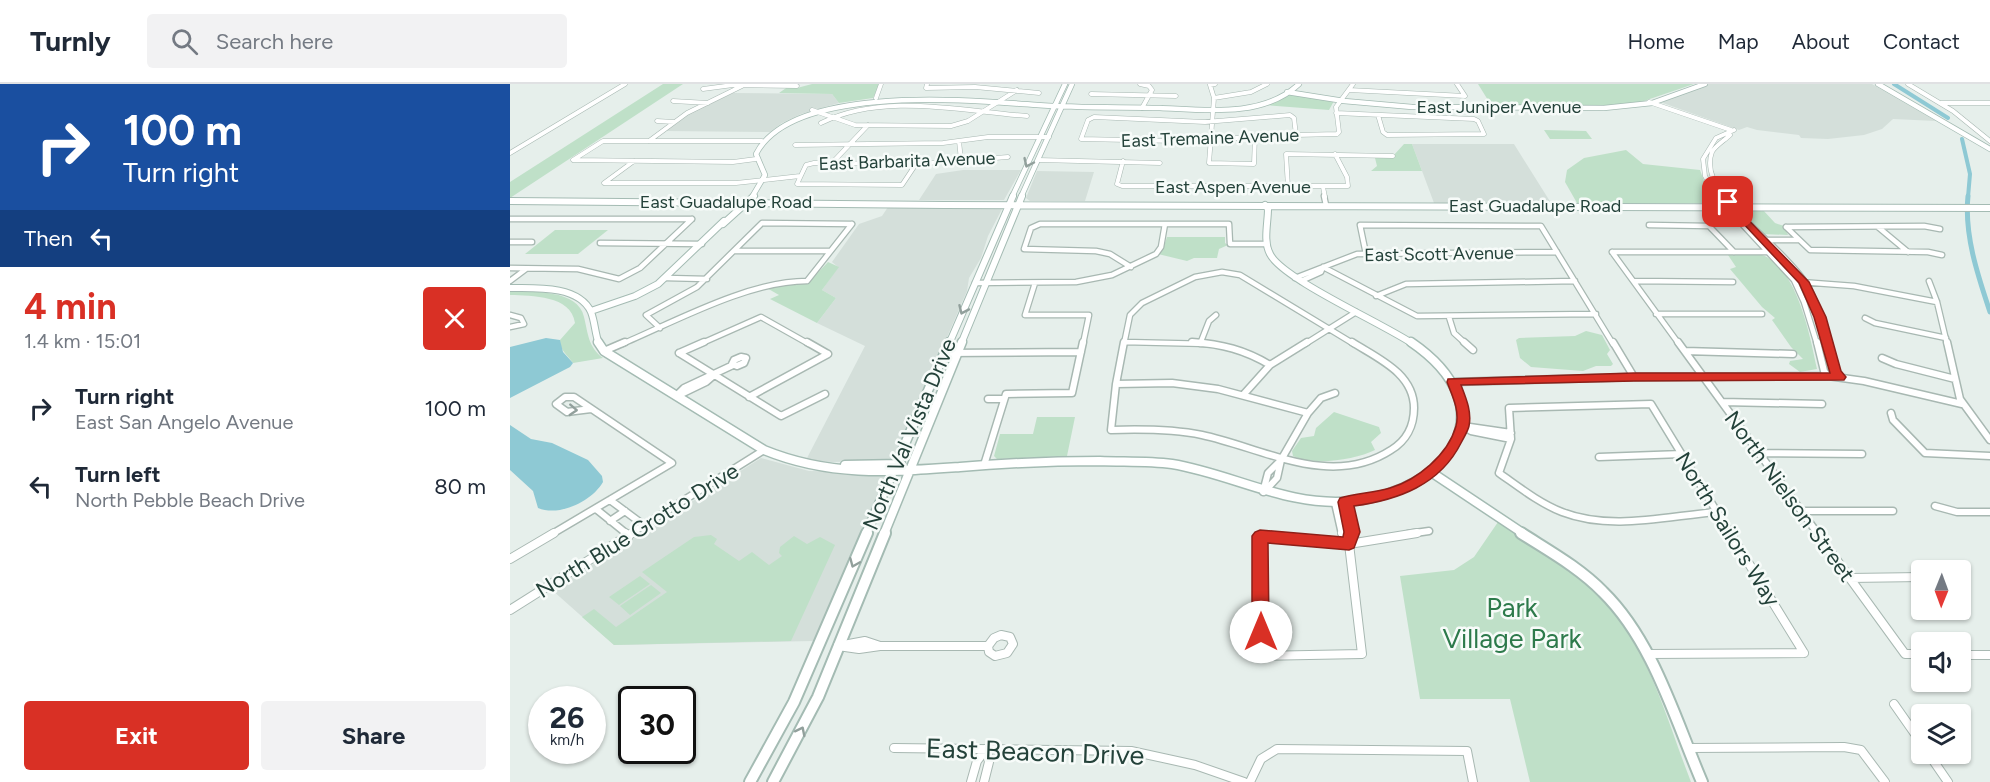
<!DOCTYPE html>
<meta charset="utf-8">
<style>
body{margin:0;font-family:Figtree,sans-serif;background:#f2f2f3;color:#1f2937;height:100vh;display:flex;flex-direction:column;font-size:22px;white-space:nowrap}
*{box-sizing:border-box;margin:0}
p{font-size:20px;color:#747a83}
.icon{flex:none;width:33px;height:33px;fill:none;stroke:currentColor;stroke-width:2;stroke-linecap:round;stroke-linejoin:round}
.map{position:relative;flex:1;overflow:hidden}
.sheet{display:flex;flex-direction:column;background:#fff;width:510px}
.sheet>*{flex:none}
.banner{background:#1a4fa0;color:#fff;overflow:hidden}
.needle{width:39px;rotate:181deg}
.tools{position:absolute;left:1401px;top:476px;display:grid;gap:12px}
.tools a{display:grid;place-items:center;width:60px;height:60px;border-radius:6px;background:#fff;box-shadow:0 2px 4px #0004;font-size:30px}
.speed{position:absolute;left:18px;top:602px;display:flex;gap:12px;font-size:30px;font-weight:700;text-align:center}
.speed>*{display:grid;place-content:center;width:78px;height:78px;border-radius:50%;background:#fff;box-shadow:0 2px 4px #0004;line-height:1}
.speed small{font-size:15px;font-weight:400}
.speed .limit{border:3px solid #111;border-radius:9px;background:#fff;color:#111}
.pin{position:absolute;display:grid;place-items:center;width:51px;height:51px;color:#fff;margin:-26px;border-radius:12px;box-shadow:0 3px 9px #0006}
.me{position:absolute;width:66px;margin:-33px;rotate:0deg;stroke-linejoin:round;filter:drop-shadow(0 0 4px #0008)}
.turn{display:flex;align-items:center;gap:21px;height:126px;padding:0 24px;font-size:27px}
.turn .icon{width:78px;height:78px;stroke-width:2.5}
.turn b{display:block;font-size:42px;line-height:51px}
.then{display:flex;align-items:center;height:57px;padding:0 24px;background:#0003;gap:12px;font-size:22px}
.round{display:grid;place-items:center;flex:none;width:63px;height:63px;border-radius:6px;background:#f2f2f3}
.overview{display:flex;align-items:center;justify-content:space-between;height:102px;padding:0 24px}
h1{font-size:36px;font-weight:700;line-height:45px;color:#d93025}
.cta{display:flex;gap:12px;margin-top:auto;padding:12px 24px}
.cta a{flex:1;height:69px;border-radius:6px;background:#d93025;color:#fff;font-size:24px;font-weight:700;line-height:69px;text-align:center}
.cta a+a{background:#f2f2f3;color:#1f2937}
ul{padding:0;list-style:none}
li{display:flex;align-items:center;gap:18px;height:78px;padding:0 24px}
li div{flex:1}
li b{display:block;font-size:22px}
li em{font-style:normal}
header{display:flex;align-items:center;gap:36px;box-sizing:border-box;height:84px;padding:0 30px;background:#fff;border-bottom:2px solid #e0e1e3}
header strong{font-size:28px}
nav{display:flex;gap:33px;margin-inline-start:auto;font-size:21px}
.search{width:420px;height:54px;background:#f2f2f3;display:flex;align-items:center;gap:15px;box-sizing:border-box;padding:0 21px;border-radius:6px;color:#747a83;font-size:22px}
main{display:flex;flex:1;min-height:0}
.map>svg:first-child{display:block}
.built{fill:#d4dfda}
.green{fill:#bfe0c8}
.water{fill:#8ec9d4}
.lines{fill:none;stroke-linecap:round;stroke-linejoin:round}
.canal-far1{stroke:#8ec9d4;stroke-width:4}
.canal{stroke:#8ec9d4;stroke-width:5}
.street-far3-casing{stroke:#a8b8b2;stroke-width:5}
.street-far2-casing{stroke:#a8b8b2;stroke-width:7}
.street-far1-casing{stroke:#a8b8b2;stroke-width:9}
.street-casing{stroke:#a8b8b2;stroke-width:10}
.secondary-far3-casing{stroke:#a4bbb3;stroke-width:6}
.secondary-far2-casing{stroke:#a4bbb3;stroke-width:8}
.secondary-far1-casing{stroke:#a4bbb3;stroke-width:11}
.secondary-casing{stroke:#a4bbb3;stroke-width:14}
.street-far3{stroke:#fff;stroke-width:4}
.street-far2{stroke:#fff;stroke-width:4.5}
.street-far1{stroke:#fff;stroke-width:6}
.street{stroke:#fff;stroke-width:8}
.secondary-far3{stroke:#fff;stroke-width:4.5}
.secondary-far2{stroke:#fff;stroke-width:6}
.secondary-far1{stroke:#fff;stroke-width:8}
.secondary{stroke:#fff;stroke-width:10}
.oneway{stroke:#92a09c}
.route{fill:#d93025;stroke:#8d1f18;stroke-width:1.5}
.labels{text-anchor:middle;stroke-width:5;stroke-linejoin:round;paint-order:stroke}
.far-street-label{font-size:18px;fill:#24423a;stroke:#f7fbf9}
.street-label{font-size:22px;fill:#24423a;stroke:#f7fbf9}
.near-park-label{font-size:27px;fill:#2d7a4b;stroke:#f7fbf9}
.near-street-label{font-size:27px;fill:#24423a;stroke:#f7fbf9}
</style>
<header>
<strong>Turnly</strong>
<div class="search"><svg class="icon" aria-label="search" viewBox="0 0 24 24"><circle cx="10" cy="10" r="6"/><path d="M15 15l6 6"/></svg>Search here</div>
<nav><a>Home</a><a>Map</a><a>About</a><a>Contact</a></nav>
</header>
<main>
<section class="sheet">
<div class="banner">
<div class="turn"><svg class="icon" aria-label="right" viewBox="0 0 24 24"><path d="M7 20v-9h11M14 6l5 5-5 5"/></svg><div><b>100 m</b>Turn right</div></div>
<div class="then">Then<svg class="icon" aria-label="left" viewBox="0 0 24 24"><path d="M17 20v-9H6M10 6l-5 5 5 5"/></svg></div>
</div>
<div class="overview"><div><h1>4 min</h1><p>1.4 km · 15:01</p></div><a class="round" style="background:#d93025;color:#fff"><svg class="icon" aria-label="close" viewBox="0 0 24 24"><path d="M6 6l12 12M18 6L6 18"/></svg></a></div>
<ul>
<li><svg class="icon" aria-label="right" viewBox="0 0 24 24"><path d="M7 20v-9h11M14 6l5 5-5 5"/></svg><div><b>Turn right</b><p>East San Angelo Avenue</p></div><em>100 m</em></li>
<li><svg class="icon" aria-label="left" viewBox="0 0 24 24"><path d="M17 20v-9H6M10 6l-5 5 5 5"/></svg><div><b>Turn left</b><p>North Pebble Beach Drive</p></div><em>80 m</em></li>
</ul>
<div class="cta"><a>Exit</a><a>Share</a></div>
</section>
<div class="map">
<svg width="1480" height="698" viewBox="0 0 1480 698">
<rect width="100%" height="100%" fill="#e6efeb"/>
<!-- built -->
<path class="built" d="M1198 0H1362L1426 37 1383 35 1372 45 1354 51 1318 55 1291 54 1289 51 1247 46 1237 43 1229 46 1150 18Z
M223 9 322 10 329 19 291 30 272 39 260 48 154 47 185 26Z
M902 60H1004L1041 119H924Z
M453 86H511L494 116H409L426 90Z
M527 87 584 88 575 117H520L516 114Z
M378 123 492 125 478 152 471 174 459 194 457 207 386 371 380 376 372 377 322 378 296 376 355 262 307 239 326 214 312 206 328 183 322 178 349 140 372 132Z
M251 374 299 387 371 388 375 392 304 557 104 561 42 506Z"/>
<!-- green -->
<path class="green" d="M153 0H173L0 114V98Z
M302 0H370L363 14 329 19 322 10 269 9 279 2 287 4Z
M968 0H1184L1131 18 1100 21H981Z
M780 10 824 17 819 26 755 21Z
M1034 46 1076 47 1082 55H1040Z
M894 60H902L912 87H861L867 82 864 70 883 72Z
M1116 66 1133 80 1190 86 1194 97 1209 119H1067L1055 98 1057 86 1074 74Z
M1253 126 1265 139 1274 142 1278 151 1252 150 1231 127Z
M45 146H98L68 170H15Z
M657 153H715V159L718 161 709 165 707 174H684L677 177 648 170 653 165Z
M1249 170C1287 180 1300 252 1307 285L1290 288 1279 280 1280 277 1293 275 1281 263 1262 236 1265 234 1252 223 1220 185 1226 183 1218 171Z
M318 178 329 183 312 206 326 214 307 239 260 215 269 211 255 203 298 199Z
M0 207C22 208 68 205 74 233 78 249 78 263 93 274L63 279C57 270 50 267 50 256L65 239C61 211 22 212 0 211Z
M1076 247 1092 251 1100 266 1097 270 1103 280 1101 282H1086L1073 287 1021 283 1010 274 1006 256 1009 254 1065 252Z
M824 328 869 343 871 349 861 358 865 366C845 376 803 382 783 372L782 367 791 354 804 352 806 344Z
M527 333H565L557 372 487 375 484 372 490 350H523Z
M988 438C1022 461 1059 482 1088 511 1138 560 1156 634 1181 698H1020L1000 615H910L890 492 944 486 964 473Z
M201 451 207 455 204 460 229 477 242 468 259 481 272 472 269 469 270 463 284 452 297 460 310 453 325 461 281 557 104 561 72 533 84 525 106 543 157 508 132 488 184 453Z
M130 492 140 500 109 521 99 513Z
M141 501 151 509 120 531 110 522Z"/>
<!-- water -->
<path class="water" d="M36 254 50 256 53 268 63 279 60 283 0 314V263Z
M0 341 21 355 42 359 78 376 92 392 93 398C82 417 50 433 28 424L23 407 0 386Z"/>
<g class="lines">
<!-- canal-far1 -->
<path class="canal-far1" d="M1384 0 1438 34
M1452 55 1460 90 1458 113"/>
<!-- canal -->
<path class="canal" d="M1458 112C1454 151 1468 192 1480 228"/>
<defs>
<path id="street-far3" d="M417 0 416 4 465 3 529 9
M630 0 639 2 642 6 632 24
M705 0 700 1 704 14 699 79 744 80 745 52
M947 0 955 12
M1398 0 1443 27 1480 57
M193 5 223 1 287 2
M839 6 955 12
M581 10 666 12
M366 14 371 0
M704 14 741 8 757 0
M163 17 198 19
M1139 18 1221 46
M1431 19H1480
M302 26 345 41 441 42 458 37 507 6
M826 29 964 35 968 37 974 50 877 51 873 48 868 31
M780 31 784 34 786 51 666 57 571 55 578 36 584 33 695 38Z
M147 37 164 38
M311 39C373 8 451 27 517 32
M786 51 827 50 829 48 826 23 843 0
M139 57 177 29 236 0
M449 57 451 76
M285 61 433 59 478 53H539
M0 69 115 0
M63 76 93 57H252
M64 76 223 78 246 75
M528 76 650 79
M613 77 607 100 612 102H838L837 93 825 70
M304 79 406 80 392 101 287 100 296 81Z
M322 79 358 41
M406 80 498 73
M94 99H226L290 92
M94 99 124 77
M778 103 776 70 883 72
M813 103 815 113
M1207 113 1195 92 1193 75 1206 54 1224 46
M1214 113C1205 101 1196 84 1202 68 1205 62 1215 56 1220 51"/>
<path id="street-far2" d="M814 112 816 121
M1206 112 1284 196 1294 218 1307 260
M1213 112C1237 142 1270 164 1293 195 1306 213 1312 238 1318 260
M0 135H182
M1139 141 1199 142 1224 168
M1276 143 1300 166 1418 168 1432 171
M1276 143 1414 142 1430 145
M1368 143 1398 168
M1253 156H1288
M0 158H22
M90 159 192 160
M225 167H320
M1102 168 1169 260
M1102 168H1260
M856 170 850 141 1031 142 1103 260
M621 183 600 170 586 167 514 165 521 144 530 140H719L720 160H756
M813 183 907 232 1086 230
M0 184 68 185 109 195 130 184 182 135
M156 194 197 195
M785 194 847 170 1047 168
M0 197 16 185
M791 197 811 188 813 183
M1124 197 1223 198
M1419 197 1427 218 1437 260
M1291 198 1344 202 1427 218
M465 199 566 198 602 191 646 170 651 163 655 140
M525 199 515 231H579L573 260
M866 212 896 200 1065 197
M1146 230H1252
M0 231 11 234 14 240 0 243
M939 233 944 249 956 260
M1355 234 1365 239 1436 254
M150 244 136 231 187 203 252 139 342 140
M614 258 700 260
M112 260C166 237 239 197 297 197L342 140
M190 260 251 233 299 260
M614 260 620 231 632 219 685 193 712 188 730 191 844 260
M690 260 699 237 706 231
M795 260 846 228"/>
<path id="street-far1" d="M297 258 318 270
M614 258 606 300 601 346C631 345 662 345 692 351 753 364 821 405 881 366 896 357 904 342 904 324 904 289 867 274 842 258
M682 258C712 260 735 266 760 281
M954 258 963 266
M1103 258 1124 293
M1168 258 1308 450
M1307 258 1314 287 1318 292
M1317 258 1325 288 1329 293
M1437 258 1450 315 1480 356
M94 267 115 258
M1175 267 1283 270
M169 269 271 332 315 310
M169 269 194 258
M434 269 571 268
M231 273 236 274 234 279 227 282 222 280 224 276Z
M1372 274 1386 280 1445 295
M943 298 1124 293 1318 292 1354 297 1452 320
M606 300 662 299 708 305 798 329
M734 310 760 281 797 258
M166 312 174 304 223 281
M167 312 196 298 204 291
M239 313 318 270
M478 315H494
M1212 318 1312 320
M1141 320 1207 428C1157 432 1101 447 1052 428 1029 419 1009 403 989 389L1001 355 999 324Z
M1381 329 1383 336 1415 369 1480 372
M953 342 961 347 1001 355
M953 342 1001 349
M1250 369 1352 370
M1089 373 1172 370
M474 381 496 310 562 309 573 258
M753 408 758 389 771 376 798 329 811 314 825 309
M754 408 767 394 771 376
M100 416 135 442
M835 418 841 450
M825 419 832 450
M1425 422 1447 428H1480
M86 425 117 450
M1291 427H1383
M1207 428 1221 450
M100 437 115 427
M42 450 162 379 64 313H55L46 320 57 328 81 325
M120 450 254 366
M898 450 919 447"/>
<path id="street" d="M115 449 119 452
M832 449 839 460
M1220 449 1294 569
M1307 449 1395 570H1412
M750 452 839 460 852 570 751 572Z
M839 460 842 449
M839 460 907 449
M0 475 44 449
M1339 494 1412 493
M0 526 122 449
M491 551 500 553 503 560 497 569 485 572 479 568 478 562 484 554Z
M328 562 349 565 370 562H478
M328 562 355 557 370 562
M1138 570 1294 569
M1450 571H1480
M1384 620 1412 660
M384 664 621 667 685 681 734 698
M1178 664 1334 663 1351 666 1375 698
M1418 669 1438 698
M461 698 467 677 476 665
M474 698 479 678 476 665
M740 698 751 675 767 665 957 667 963 698"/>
<path id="secondary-far3" d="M1368 0 1480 65
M777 8 834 17 902 23 1094 24 1142 19 1195 0
M242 113 255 91 246 70C282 0 457 16 527 21 568 24 609 23 650 24 695 26 753 34 789 0
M502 113 555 0
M511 113 562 0"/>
<path id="secondary-far2" d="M0 117 434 121 1480 124
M755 121 758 125C758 139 753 157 760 170 772 195 874 240 903 260
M213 140 244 112
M0 204C24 204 69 201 81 228 85 238 85 250 89 260
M81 227 125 212 148 200 214 137
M439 260 503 112
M451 260 512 112"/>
<path id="secondary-far1" d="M88 258 94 267 254 366C320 393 380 388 450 383 496 379 543 377 590 377 614 378 638 377 662 380 723 390 779 424 843 417 939 406 999 325 901 258
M335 381 391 380
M921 388 1014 450
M356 450 439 258
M374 450 452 258"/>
<path id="secondary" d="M1011 449C1039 467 1070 484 1093 508 1143 557 1165 635 1192 698
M240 698 284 618 357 449
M263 698 308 613 375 449"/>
</defs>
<!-- street-far3 casing -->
<use href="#street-far3" class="street-far3-casing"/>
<!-- street-far2 casing -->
<use href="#street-far2" class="street-far2-casing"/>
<!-- street-far1 casing -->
<use href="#street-far1" class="street-far1-casing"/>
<!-- street casing -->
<use href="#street" class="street-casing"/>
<!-- secondary-far3 casing -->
<use href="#secondary-far3" class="secondary-far3-casing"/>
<!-- secondary-far2 casing -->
<use href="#secondary-far2" class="secondary-far2-casing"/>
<!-- secondary-far1 casing -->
<use href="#secondary-far1" class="secondary-far1-casing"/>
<!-- secondary casing -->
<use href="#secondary" class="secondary-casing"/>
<!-- street-far3 -->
<use href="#street-far3" class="street-far3"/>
<!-- street-far2 -->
<use href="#street-far2" class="street-far2"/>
<!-- street-far1 -->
<use href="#street-far1" class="street-far1"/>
<!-- street -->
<use href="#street" class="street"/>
<!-- secondary-far3 -->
<use href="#secondary-far3" class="secondary-far3"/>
<!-- secondary-far2 -->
<use href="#secondary-far2" class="secondary-far2"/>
<!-- secondary-far1 -->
<use href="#secondary-far1" class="secondary-far1"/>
<!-- secondary -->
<use href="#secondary" class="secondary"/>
</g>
<!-- one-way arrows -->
<defs><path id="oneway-chevron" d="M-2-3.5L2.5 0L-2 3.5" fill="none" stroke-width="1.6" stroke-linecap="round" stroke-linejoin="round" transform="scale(1.5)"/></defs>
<g class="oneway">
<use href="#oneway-chevron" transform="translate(518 79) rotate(115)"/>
<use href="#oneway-chevron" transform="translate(453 226) rotate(114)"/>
<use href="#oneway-chevron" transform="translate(63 326) rotate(3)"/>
<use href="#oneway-chevron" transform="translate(344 479) rotate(113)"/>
<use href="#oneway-chevron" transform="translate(291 647) rotate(-63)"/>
</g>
<!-- route -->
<path class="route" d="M1218 115 1299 198 1316 233 1331 287 1336 293 1334 296 1124 297 951 301C956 314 962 328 959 342 958 347 954 353 951 359 930 401 888 416 844 422L850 448 844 464 839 466 758 459 759 548 757 553 751 555 745 553 742 548V452L745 448 750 446 833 453 834 448 828 418 830 414C847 409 864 409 880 404 907 396 938 371 946 342 950 327 942 311 937 298L938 295 1124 289H1320L1304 233 1289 199 1215 120V116Z"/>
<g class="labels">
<!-- far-street labels -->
<g class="far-street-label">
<text x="989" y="29">East Juniper Avenue</text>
<text transform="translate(700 54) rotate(-2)" y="6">East Tremaine Avenue</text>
<text transform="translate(397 77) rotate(-2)" y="6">East Barbarita Avenue</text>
<text x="723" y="109">East Aspen Avenue</text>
<text x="216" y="124">East Guadalupe Road</text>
<text x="1025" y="128">East Guadalupe Road</text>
<text transform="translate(929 170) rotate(-1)" y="6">East Scott Avenue</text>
</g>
<!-- street labels -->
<g class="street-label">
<text transform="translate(399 350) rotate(-67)" y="8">North Val Vista Drive</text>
<text transform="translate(1280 412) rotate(54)" y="8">North Nielson Street</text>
<text transform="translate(1218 445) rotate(58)" y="8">North Sailors Way</text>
<text transform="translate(127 446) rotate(-32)" y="8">North Blue Grotto Drive</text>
</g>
<!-- near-park labels -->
<g class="near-park-label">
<text x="1002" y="533">Park<tspan x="1002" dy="31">Village Park</tspan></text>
</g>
<!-- near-street labels -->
<g class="near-street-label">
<text transform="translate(525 668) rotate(2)" y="9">East Beacon Drive</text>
</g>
</g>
</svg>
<div class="tools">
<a><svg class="needle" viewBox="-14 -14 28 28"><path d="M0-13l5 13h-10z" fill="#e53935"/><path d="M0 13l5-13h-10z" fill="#747a83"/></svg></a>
<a><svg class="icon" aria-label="sound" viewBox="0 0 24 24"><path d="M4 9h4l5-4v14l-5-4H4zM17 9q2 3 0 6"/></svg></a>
<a><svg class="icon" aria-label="layers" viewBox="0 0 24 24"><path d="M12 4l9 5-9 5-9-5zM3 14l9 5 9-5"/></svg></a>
</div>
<div class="speed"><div>26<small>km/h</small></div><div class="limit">30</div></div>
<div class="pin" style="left:1218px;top:118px;background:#d93025"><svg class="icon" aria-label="arrive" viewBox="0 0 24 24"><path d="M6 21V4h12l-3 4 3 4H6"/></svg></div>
<svg class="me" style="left:751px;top:548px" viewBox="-20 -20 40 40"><circle r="19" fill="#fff"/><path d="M0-13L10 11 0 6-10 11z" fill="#d93025"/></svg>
</div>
</main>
